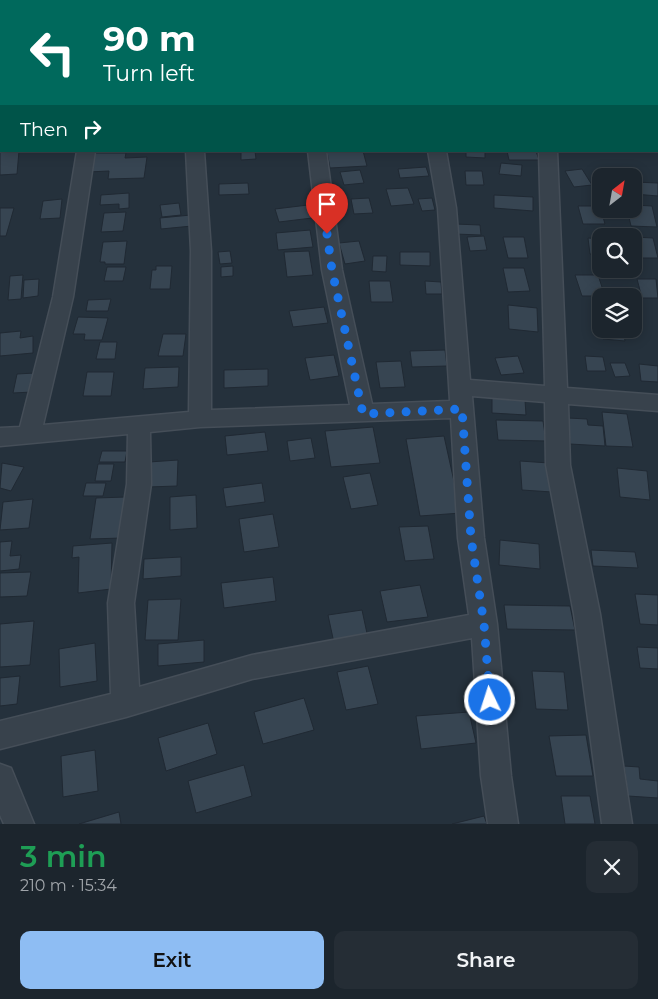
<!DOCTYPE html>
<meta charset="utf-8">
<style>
body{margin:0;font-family:Montserrat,sans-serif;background:#252d35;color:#f1f3f6;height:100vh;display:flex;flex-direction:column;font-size:19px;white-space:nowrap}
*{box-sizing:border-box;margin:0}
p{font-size:16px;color:#a0a5aa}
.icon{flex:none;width:28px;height:28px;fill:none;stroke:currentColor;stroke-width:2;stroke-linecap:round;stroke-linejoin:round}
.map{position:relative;height:824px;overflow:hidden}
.panel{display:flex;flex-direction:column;background:#1c252d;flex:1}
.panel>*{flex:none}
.top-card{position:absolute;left:0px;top:0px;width:659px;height:152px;box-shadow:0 2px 12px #0003,0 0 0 1px #3a4249;background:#00695c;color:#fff;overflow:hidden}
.needle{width:32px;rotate:31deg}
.controls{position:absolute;left:592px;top:168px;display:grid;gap:10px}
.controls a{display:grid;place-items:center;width:50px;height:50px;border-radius:10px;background:#1c252d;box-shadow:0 2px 12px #0003,0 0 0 1px #3a4249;font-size:25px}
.pin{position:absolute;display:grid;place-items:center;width:42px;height:42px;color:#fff;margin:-51px -21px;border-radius:50% 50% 50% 0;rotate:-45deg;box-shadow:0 0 5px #0007}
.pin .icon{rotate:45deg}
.me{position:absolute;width:55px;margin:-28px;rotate:356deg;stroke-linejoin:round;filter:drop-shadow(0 0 4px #0008)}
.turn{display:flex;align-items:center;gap:18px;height:105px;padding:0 20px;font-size:22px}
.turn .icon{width:65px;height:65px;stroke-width:2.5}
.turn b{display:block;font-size:35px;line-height:42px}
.then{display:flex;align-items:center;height:48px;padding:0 20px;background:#0003;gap:10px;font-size:19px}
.round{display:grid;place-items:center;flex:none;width:52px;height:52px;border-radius:10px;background:#252d35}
.overview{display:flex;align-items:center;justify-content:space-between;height:85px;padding:0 20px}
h1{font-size:30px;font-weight:600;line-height:38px;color:#1e9e55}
.action{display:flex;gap:10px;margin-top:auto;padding:10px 20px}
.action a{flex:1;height:58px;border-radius:10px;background:#8ebdf3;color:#111;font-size:20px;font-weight:600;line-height:58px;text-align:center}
.action a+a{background:#252d35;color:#f1f3f6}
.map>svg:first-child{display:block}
.building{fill:#374552;stroke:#202933}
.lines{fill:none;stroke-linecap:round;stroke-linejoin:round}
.street-casing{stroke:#454e58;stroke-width:3}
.street{fill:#38424c;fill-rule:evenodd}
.route{stroke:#1a73e8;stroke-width:9;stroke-dasharray:0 16.2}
</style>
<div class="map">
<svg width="658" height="824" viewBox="0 0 658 824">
<rect width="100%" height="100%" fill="#25313c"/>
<!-- building -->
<path class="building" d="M0 149 19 151 17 174 0 175Z
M241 151H255L256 159 241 160Z
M363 151 367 166 330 168 327 152Z
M466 151H485V158L466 157Z
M507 151H536L539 160H509Z
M91 153H126L125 158 147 157 144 178 108 179 109 171 88 172Z
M501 163 522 165 521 176 499 174Z
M426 167 429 176 400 178 398 169Z
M582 169 592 185 574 187 565 171Z
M360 170 364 183 344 185 340 172Z
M465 171H482L484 185H466Z
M634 182 658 183V196L634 194Z
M248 183 249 194 219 195V184Z
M408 188 414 204 391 206 386 189Z
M129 193V208L119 209V204L100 205 101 195Z
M494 195 533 197V211L494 208Z
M369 198 373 213 354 214 351 199Z
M432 198 435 210 422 211 418 199Z
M62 199 60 218 40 219 43 201Z
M179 203 181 215 162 217 160 205Z
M308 205 312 218 279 222 275 209Z
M634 205 652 206 657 227 631 226 627 209H634Z
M578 206H600L605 224H583Z
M0 208H14L6 236H0Z
M126 212 123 231 101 232 104 213Z
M191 215 192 226 161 229 160 218Z
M455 224 480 225 481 235 455 234Z
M310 230 313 247 278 250 276 233Z
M484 236 487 250 470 251 467 237Z
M503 237H524L528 258H508Z
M634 237 653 238 658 258H638Z
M588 238 601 239V255L590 254Z
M127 241 124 264H105V262H100L103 242Z
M359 241 365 261 345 264 339 243Z
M230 251 232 263 220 264 218 252Z
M309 251 313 275 287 277 284 252Z
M400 252H430V266L400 265Z
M373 256H387L386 272 372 271Z
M156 266H172L170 289H150L152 270H156Z
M233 266V276L221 277V267Z
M107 267H126L123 281H104Z
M503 268H524L530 291 508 292Z
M23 275 21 299 8 300 10 276Z
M575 275H598L605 296H582Z
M39 279 38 296 23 298 24 280Z
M637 279H656L658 298H642Z
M369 281H390L393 302H371Z
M425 281 441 282 442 294H426Z
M111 299 108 311H86L88 300Z
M508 305 537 308 538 332 509 329Z
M324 307 328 323 293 327 289 311Z
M78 317 108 318 102 340H84L85 334H73Z
M602 329H623L625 341 603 339Z
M21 331 20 338 33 336V353L0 356V333Z
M163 334H186L183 356H158Z
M100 342H117L115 359H96Z
M445 350 447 366 412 367 410 351Z
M334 355 339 376 310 380 305 358Z
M518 356 524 373 501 375 495 358Z
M585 356 603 357 606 371H587Z
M401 361 405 387 380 388 376 362Z
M610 363H625L630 376 615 377Z
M639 364 658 366V382L641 381Z
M179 367 178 387 143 389 145 368Z
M268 369V386L224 388V370Z
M87 372H114L111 396H83Z
M35 373 32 392 13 393 17 374Z
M492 398 525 400 526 415 492 413Z
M602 412 627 414 633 447 606 446Z
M568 418 587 419 588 425 603 426 605 446 570 444Z
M496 420 543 421 546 441 498 440Z
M373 427 380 463 331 467 325 431Z
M265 432 268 451 227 455 225 436Z
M444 436 461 513 420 516 406 439Z
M311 438 315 458 290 461 287 441Z
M102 451H127L125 462H99Z
M178 460 177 486 148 487 149 462Z
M520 461 549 463 552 492 522 490Z
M2 463 24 467 11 491 0 488Z
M98 464H114L111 481H95Z
M617 468 647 471 650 500 620 497Z
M370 473 378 505 351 509 343 477Z
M86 483H106L103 496H83Z
M262 483 265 502 226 507 223 488Z
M196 495 197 528 170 530V497Z
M126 497 122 538 90 539 96 498Z
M33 499 29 528 0 530 3 502Z
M273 514 279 547 244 552 239 519Z
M428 526 434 559 405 561 399 527Z
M500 540 539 544 540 569 499 565Z
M12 541 10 556 21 555 19 569 0 571V542Z
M112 543 111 589 78 593 79 557 72 558 73 546Z
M591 550 635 552 638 568 593 566Z
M181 557V576L143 579 144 559Z
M31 572 27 596 0 597V573Z
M273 577 276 601 224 608 221 583Z
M420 585 428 617 387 622 380 591Z
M635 594 658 595V625L640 624Z
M181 599 178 640H145L148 600Z
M504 605 570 606 575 630 507 629Z
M362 610 368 638 334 643 328 615Z
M34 621 30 665 0 667V624Z
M204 640V662L158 666V644Z
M95 643 97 681 60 687 59 649Z
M637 647 658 648V669L640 668Z
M368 666 378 704 346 710 337 672Z
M532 671 564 672 568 710 536 709Z
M20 676 17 704 0 706V678Z
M304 698 314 730 263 744 254 712Z
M469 712 476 743 421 749 416 716Z
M208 723 217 754 166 771 158 738Z
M586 735 593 776H556L549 736Z
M95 750 98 791 63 797 61 756Z
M244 765 252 796 196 813 188 781Z
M624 766 639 767 640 779 658 781V798L628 796Z
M561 796H590L595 824H565Z
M119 812 121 824H79Z
M484 816 487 824H452Z"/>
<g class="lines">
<defs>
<path id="street" d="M0 58H1V68H0Z
M77 151H95L73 297 43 425 189 412 191 251 186 151H204L211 251V410L350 405 322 270 308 151H326L342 270 372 404 450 401 438 208 428 151H446L456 208 470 380 545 386 539 151H557L567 388 658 395V411L568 404 570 465 600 614 632 824H602L574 614 546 465 545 402 472 396 484 538 497 624 511 776 518 824H488L481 776 472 638 252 679 126 717 0 749V721L111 694 108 603 127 484 128 434 0 446V428L20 427 53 297ZM451 418 458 538 469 615 252 655 139 687 134 603 151 484 150 432 200 427Z
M0 764 11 768 34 824H4L0 815Z"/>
</defs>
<!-- street casing -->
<use href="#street" class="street-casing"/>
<!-- street -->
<use href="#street" class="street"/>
</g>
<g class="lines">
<!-- route -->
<path class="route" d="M327 234 332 270 363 414 462 409 471 538 484 624 490 700"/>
</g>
</svg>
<div class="controls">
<a><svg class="needle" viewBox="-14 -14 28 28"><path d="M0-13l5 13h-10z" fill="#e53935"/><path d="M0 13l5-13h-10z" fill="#a0a5aa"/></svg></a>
<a><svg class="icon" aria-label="search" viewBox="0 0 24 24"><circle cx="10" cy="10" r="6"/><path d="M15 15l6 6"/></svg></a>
<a><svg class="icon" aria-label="layers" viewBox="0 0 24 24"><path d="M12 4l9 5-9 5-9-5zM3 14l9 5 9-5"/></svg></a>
</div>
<div class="pin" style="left:327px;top:234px;background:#d93025"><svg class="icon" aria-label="arrive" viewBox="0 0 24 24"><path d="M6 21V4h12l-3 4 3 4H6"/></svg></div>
<svg class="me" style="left:490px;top:700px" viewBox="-20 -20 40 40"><circle r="17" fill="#1a73e8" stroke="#fff" stroke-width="3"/><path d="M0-11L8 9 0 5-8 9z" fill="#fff"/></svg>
<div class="top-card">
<div class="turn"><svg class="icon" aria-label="left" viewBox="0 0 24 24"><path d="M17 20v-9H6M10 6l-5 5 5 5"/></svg><div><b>90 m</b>Turn left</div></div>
<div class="then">Then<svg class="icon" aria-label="right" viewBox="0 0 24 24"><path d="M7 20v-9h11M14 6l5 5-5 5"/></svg></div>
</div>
</div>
<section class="panel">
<div class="overview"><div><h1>3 min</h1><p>210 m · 15:34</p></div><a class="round"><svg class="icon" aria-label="close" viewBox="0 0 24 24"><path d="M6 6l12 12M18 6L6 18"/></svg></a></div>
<div class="action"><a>Exit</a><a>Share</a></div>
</section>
